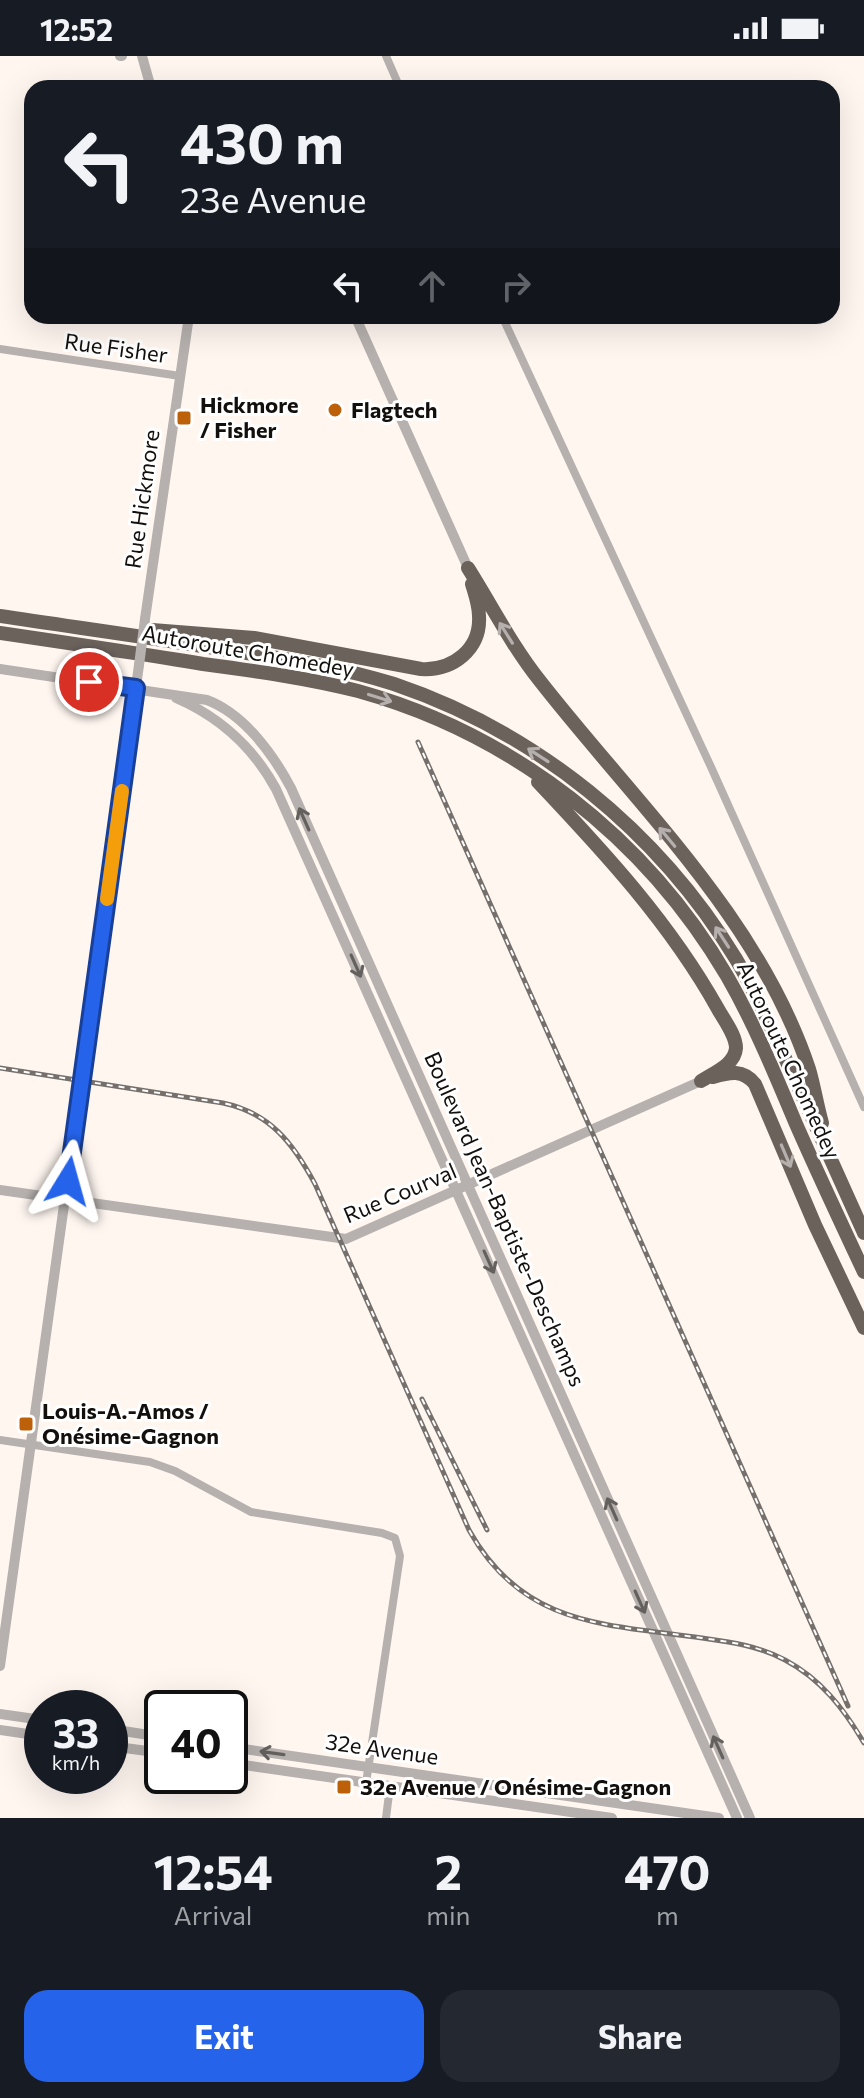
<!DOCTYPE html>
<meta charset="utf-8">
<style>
body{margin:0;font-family:Commissioner,sans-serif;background:#242831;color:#f1f3f6;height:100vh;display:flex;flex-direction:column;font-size:30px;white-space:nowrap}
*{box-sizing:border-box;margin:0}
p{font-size:26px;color:#9ea1a6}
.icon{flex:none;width:44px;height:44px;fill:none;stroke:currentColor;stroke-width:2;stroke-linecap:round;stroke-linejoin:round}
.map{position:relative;height:1762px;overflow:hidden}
.panel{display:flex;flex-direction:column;background:#171b24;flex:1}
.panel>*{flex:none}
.hud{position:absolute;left:24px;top:24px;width:816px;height:244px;border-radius:24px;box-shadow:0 8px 32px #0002;background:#171b24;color:#f1f3f6;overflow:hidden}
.speed{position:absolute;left:24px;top:1634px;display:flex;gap:16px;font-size:40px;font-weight:700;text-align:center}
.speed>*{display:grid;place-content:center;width:104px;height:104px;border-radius:50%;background:#171b24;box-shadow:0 8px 32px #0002;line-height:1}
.speed small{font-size:20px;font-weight:400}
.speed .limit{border:4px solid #111;border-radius:12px;background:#fff;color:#111}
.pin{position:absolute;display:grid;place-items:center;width:68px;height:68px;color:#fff;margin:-34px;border:4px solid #fff;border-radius:50%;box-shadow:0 2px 8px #0007}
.me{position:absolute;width:88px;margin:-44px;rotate:8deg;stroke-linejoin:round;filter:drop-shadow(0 0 6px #0008)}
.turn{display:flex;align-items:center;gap:28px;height:168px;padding:0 24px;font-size:36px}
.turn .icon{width:104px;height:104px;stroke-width:2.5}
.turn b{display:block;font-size:56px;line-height:68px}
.lanes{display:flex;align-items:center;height:76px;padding:0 24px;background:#0003;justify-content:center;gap:40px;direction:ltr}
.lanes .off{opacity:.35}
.eta{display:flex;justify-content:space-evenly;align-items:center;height:136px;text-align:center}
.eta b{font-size:48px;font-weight:700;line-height:56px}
.primary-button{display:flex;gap:16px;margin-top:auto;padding:16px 24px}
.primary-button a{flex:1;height:92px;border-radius:24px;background:#2563eb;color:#fff;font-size:32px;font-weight:700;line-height:92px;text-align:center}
.primary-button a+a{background:#242831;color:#f1f3f6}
.status{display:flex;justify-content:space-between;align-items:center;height:56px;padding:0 40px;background:#171b24;direction:ltr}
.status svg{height:22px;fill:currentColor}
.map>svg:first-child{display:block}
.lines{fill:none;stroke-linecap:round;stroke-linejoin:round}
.minor{stroke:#b6b1ae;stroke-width:8}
.tertiary{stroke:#b6b1ae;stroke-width:10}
.motorway{stroke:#6b625c;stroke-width:14}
.rail-casing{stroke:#76706d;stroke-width:5}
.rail{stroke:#fff;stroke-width:2;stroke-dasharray:6;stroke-linecap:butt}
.tertiary-bridge{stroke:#b6b1ae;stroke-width:10}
.oneway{stroke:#b5b0ae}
.oneway2{stroke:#64605e}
.route-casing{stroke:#184099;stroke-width:20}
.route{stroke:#2563eb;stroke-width:14}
.slow{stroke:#f59e0b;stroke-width:14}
.poi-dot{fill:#bc600a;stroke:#fff;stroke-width:3}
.labels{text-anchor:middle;stroke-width:6;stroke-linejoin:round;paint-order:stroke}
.street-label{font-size:22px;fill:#120f0d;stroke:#fff}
.poi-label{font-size:22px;font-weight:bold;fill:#120f0d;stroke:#fff;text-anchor:start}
</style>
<div class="status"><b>12:52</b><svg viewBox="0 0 49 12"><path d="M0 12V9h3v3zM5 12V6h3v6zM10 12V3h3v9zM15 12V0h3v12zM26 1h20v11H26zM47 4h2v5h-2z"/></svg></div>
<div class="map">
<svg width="864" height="1762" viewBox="0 0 864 1762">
<rect width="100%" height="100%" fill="#fff6f0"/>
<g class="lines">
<!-- minor -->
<path class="minor" d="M386 0 400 32
M502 260 711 711 864 1051
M0 293 180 320
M0 1384 150 1406 175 1415 251 1456 382 1477 395 1482 400 1500 366 1727
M386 1762 390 1730"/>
<!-- tertiary -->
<path class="tertiary" d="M120 0H122
M142 0 151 32
M355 260 468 512
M145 563 189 260
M0 613 207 644C244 658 273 698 291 732L750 1762
M176 642C220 661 253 691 276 733L737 1762
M0 1134 346 1183 701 1025
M0 1610 139 609
M0 1658 42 1664
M110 1673 162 1681
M0 1674 42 1680
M110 1690 162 1697
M230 1691 719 1762
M230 1707 612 1762"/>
<!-- motorway -->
<path class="motorway" d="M468 512C492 550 512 590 540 625 636 748 759 862 809 1013 814 1030 817 1049 822 1067
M0 560C80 572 160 583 240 596 292 604 343 612 394 628 536 676 658 775 736 903 758 940 774 979 792 1017 816 1071 840 1124 864 1177
M152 574 254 582 421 613C453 615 481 593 479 560 479 549 475 538 472 528
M0 577C68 587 136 597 203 608 255 615 307 622 358 635 513 678 646 782 727 920 754 967 775 1018 796 1068 818 1118 841 1167 864 1216
M538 726C605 797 670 867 718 953 724 964 736 979 736 992 735 1009 713 1017 701 1025
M713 1021C730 1016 743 1013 755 1028L815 1169 864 1272"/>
<defs>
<path id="rail" d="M418 686 848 1650
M0 1012 223 1047C270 1057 293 1087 315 1128L469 1474C523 1571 605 1568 702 1582 731 1586 759 1590 785 1604 821 1623 844 1653 864 1687
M422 1343 487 1474"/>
</defs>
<!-- rail casing -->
<use href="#rail" class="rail-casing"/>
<!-- rail -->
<use href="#rail" class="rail"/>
<!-- tertiary-bridge -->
<path class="tertiary-bridge" d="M139 609 145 563"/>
</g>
<!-- one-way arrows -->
<defs><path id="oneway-shaft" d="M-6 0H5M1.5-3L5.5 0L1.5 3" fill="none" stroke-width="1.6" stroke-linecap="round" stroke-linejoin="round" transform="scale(2)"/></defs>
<g class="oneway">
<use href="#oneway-shaft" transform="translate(506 577) rotate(-122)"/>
<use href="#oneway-shaft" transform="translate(380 642) rotate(17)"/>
<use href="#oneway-shaft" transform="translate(538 699) rotate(-147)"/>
<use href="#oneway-shaft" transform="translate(667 781) rotate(-130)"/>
<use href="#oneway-shaft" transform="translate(722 881) rotate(-123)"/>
<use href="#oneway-shaft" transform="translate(786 1100) rotate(67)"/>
</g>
<g class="oneway2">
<use href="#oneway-shaft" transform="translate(304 763) rotate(-114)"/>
<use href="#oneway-shaft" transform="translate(356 910) rotate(66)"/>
<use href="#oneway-shaft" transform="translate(489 1206) rotate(66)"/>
<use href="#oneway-shaft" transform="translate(612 1453) rotate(-114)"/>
<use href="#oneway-shaft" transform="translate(640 1546) rotate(66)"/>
<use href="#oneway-shaft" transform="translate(718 1691) rotate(-114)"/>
<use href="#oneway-shaft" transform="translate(272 1697) rotate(-172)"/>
</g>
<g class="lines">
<defs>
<path id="route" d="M68 1125 136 632 89 626"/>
</defs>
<!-- route casing -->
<use href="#route" class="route-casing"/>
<!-- route -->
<use href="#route" class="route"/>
<!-- slow -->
<path class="slow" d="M107 843 122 735"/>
</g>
<!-- markers -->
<g class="poi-dot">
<circle cx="335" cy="354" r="8"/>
<rect x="176" y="354" width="16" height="16" rx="4"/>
<rect x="18" y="1360" width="16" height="16" rx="4"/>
<rect x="336" y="1723" width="16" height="16" rx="4"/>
</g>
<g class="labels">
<!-- street labels -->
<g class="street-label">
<text transform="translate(116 292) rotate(8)" y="8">Rue Fisher</text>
<text transform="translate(142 443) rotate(-82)" y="8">Rue Hickmore</text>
<text transform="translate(248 595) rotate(10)" y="8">Autoroute Chomedey</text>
<text transform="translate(789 1004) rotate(65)" y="8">Autoroute Chomedey</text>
<text transform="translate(400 1137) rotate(-23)" y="8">Rue Courval</text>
<text transform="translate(505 1163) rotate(66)" y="8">Boulevard Jean-Baptiste-Deschamps</text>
<text transform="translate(382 1693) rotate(8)" y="8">32e Avenue</text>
</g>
<!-- poi labels -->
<g class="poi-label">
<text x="200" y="357">Hickmore<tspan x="200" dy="25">/ Fisher</tspan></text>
<text x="351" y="362">Flagtech</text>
<text x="42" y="1363">Louis-A.-Amos /<tspan x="42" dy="25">Onésime-Gagnon</tspan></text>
<text x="360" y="1739">32e Avenue / Onésime-Gagnon</text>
</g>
</g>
</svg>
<div class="speed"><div>33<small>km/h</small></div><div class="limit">40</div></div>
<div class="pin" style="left:89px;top:626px;background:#d93025"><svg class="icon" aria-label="arrive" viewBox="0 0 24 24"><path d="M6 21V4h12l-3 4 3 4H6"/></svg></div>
<svg class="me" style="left:68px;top:1125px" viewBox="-20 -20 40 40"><path d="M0-17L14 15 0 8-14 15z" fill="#2563eb" stroke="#fff" stroke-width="4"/></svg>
<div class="hud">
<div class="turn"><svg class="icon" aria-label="left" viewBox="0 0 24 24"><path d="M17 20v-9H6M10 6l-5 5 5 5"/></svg><div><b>430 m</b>23e Avenue</div></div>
<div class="lanes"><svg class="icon" aria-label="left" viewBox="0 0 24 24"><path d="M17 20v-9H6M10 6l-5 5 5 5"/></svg><svg class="icon off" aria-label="ahead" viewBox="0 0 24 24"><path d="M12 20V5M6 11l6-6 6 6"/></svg><svg class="icon off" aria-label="right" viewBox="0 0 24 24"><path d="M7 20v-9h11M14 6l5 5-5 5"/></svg></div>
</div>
</div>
<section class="panel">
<div class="eta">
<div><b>12:54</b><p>Arrival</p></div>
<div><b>2</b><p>min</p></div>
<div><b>470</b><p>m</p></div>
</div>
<div class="primary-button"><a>Exit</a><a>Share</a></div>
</section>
